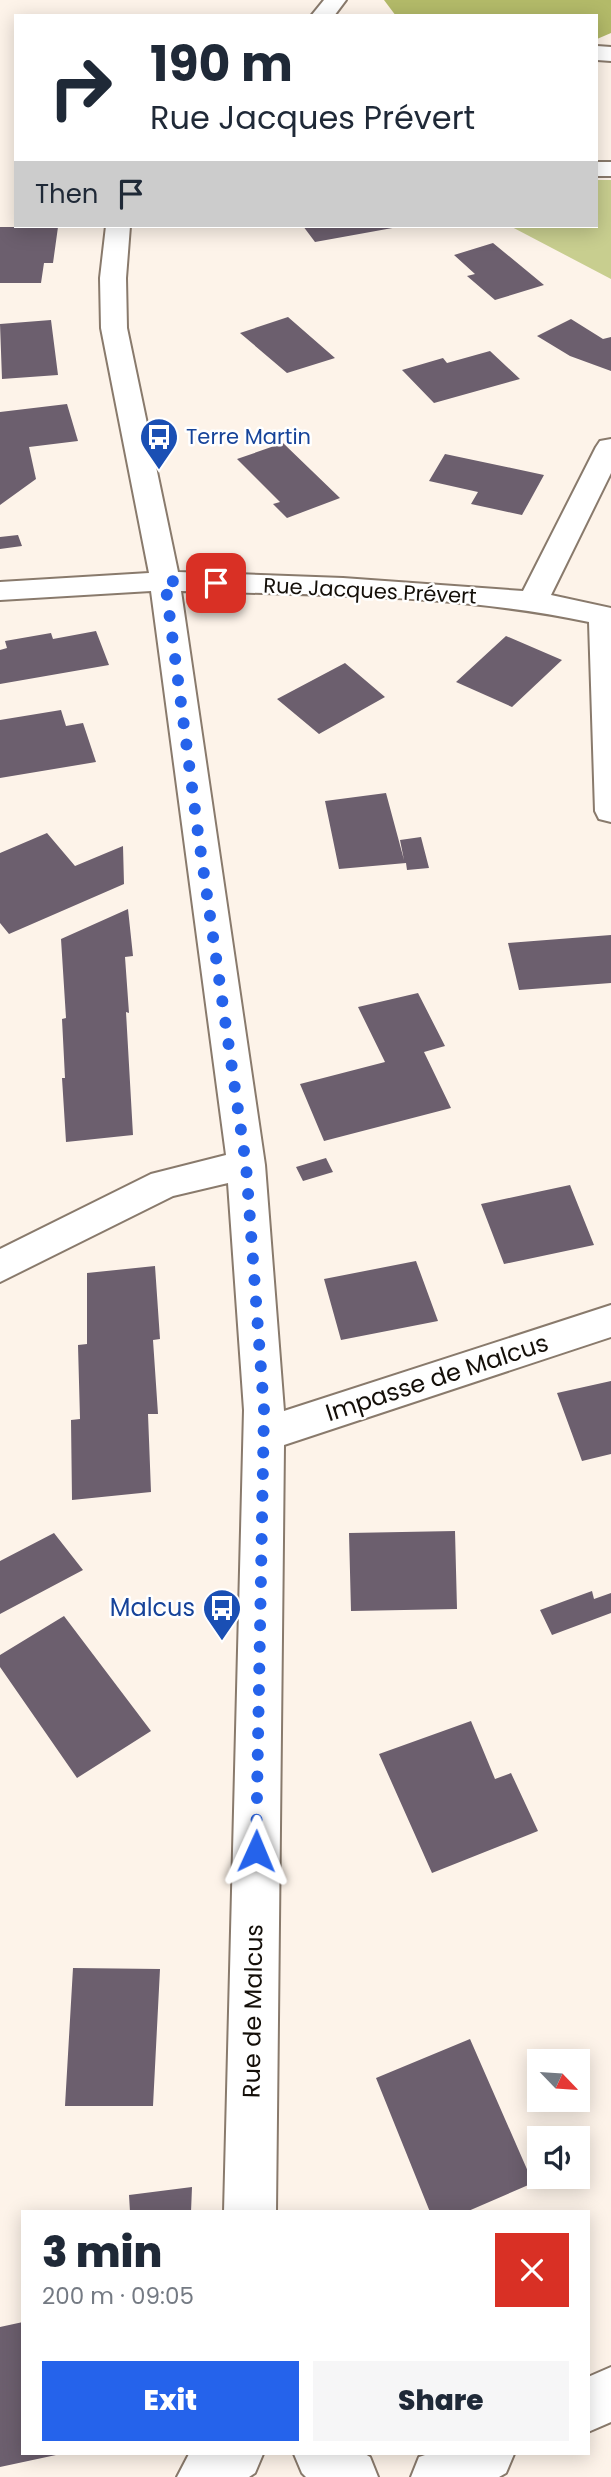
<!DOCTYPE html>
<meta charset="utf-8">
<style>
body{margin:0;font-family:Poppins,sans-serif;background:#f6f6f7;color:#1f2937;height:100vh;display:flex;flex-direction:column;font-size:26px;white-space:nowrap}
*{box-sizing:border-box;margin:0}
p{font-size:23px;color:#747a83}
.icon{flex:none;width:38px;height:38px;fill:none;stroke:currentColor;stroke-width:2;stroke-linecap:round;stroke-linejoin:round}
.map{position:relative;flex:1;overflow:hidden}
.sheet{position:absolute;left:21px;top:2210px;width:569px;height:245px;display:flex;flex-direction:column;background:#fff;border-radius:0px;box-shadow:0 4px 18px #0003}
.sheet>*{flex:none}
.hud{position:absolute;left:14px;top:14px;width:584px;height:214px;border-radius:0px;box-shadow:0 4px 18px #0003;background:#fff;color:#1f2937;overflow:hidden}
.needle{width:46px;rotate:115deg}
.tools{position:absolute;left:527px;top:2049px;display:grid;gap:14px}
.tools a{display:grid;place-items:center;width:63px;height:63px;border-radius:0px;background:#fff;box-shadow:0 4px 18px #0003;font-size:35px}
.pin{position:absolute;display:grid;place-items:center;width:60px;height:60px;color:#fff;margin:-30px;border-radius:14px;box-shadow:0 4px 10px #0006}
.me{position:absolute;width:77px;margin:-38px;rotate:1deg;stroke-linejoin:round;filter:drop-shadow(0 0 5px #0008)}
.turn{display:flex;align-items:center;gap:24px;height:147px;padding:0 21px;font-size:32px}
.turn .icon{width:91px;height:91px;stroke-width:2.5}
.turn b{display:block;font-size:49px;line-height:60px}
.then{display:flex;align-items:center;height:66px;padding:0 21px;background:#0003;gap:14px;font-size:26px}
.round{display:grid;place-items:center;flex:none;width:74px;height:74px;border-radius:0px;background:#f6f6f7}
.overview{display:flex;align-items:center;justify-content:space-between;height:119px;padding:0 21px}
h1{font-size:42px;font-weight:800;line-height:52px}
.button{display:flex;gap:14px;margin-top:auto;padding:14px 21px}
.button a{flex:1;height:80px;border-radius:0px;background:#2563eb;color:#fff;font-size:28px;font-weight:800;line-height:80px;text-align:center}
.button a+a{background:#f6f6f7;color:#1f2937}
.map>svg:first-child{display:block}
.green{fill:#c8ce8f}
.forest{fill:#b3ba69}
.building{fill:#6c5f6e}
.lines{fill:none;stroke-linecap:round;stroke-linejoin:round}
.street-casing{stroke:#897a6c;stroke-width:4}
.street{fill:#fff;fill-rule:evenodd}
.route{stroke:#2563eb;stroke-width:12;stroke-dasharray:0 21.6}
.labels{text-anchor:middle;stroke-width:5;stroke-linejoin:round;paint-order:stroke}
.far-transit-label{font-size:21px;fill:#164399;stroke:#fff;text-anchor:start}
.far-street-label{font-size:21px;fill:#140f09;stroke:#fff}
.street-label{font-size:24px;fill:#140f09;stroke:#fff}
.transit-label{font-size:24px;fill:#164399;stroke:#fff;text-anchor:end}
</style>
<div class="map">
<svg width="611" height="2477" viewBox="0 0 611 2477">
<rect width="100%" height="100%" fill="#fdf3e9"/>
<!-- green -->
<path class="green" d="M597 180H611V279L510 226H597Z"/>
<!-- forest -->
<path class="forest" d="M384 0H611V33L597 39V16H396Z"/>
<!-- building -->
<path class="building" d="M303 226H398V227L315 242Z
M0 227H58L53 263H44L41 283H0Z
M493 243 544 285 495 300 467 276 475 274 454 255Z
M288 317 335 358 287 373 240 333Z
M571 319 603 339 611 337V371L570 356 537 336Z
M51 320 58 375 2 379 0 324Z
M490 351 520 379 434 403 402 370 443 358 447 363Z
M67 404 78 441 29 447 36 479 0 505V412Z
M283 443 340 498 287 518 273 504 280 502 237 459Z
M445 454 544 475 522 515 471 504 478 492 429 481Z
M18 535 22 546 0 549V537Z
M96 631 109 665 0 684V650L7 648 5 641 51 633 53 639Z
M506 636 562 660 512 707 456 682Z
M345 663 385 697 319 734 277 699Z
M61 710 66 726 83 723 96 762 0 778V720Z
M386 793 404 860 400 840 421 837 429 868 407 870 406 863 339 869 325 801Z
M47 833 75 866 123 846 124 884 9 934 0 923V853Z
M128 909 133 956 125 957 129 1013 126 1012 133 1135 66 1142 62 1078H65L62 1019 66 1018 61 939Z
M611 935V983L519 990 508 943Z
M418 993 445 1046 424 1052 451 1108 324 1141 300 1084 385 1062 358 1007Z
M326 1158 333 1172 303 1181 296 1167Z
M570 1185 594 1245 504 1264 481 1204Z
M416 1261 438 1321 341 1340 324 1279Z
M155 1266 160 1339 153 1340 158 1414H148L151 1492 72 1500 71 1420 80 1419 78 1345 87 1344V1273Z
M611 1381V1454L582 1461 557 1393Z
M455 1531 457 1609 351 1611 349 1533Z
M54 1533 83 1570 0 1614V1561Z
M592 1591 594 1599 611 1593V1613L552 1635 540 1610Z
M64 1616 151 1731 77 1778 0 1667V1655Z
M471 1721 495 1779 511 1773 538 1831 432 1873 379 1754Z
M73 1968 160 1969 153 2106H65Z
M470 2039 533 2183 466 2212H430L376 2078Z
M192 2187 191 2212H130L129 2195Z
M23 2322V2454L56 2455 0 2467V2327Z"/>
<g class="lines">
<defs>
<path id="street" d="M324 0H346L334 16H311Z
M597 46 611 47V61L597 60Z
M597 162H611V176H597Z
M106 226H130L126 278 127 328 178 572 343 578 523 591 596 447 600 441 611 439V473L551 595 611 608V822L599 819 595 811 589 622C456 594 317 595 181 591L265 1165 284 1411 611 1305V1337L284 1445 276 2212H224L244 1410 228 1183 173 1196 0 1282V1249L151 1174 226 1155 151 591 0 600V582L149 573 101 328 100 278Z
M611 2367V2422L588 2432V2377Z
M189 2454H263L255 2473 249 2477H177Z
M294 2454H365L370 2457 378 2477H306L302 2473Z
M428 2454H514L506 2473 499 2477H411L419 2457Z"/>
</defs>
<!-- street casing -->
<use href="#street" class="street-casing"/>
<!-- street -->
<use href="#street" class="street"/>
</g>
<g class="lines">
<!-- route -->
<path class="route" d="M216 583 165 581 198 833 246 1165 264 1410 256 1851"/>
</g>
<!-- icons -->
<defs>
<symbol id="bus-pin" viewBox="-11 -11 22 30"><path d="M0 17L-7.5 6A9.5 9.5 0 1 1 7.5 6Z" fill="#1a4fb4" stroke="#fff"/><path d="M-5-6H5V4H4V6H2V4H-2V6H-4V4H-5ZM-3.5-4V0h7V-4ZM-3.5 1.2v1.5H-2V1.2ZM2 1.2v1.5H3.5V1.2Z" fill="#fff"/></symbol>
</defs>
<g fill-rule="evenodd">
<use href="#bus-pin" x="137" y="415" width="44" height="60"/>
<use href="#bus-pin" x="200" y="1586" width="44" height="60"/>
</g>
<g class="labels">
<!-- far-transit labels -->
<g class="far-transit-label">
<text x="186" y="444">Terre Martin</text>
</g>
<!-- far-street labels -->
<g class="far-street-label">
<text transform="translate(370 591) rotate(3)" y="7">Rue Jacques Prévert</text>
</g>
<!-- street labels -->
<g class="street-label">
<text transform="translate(437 1378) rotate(-18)" y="8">Impasse de Malcus</text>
<text transform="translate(253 2011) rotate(-89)" y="8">Rue de Malcus</text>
</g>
<!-- transit labels -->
<g class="transit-label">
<text x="195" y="1616">Malcus</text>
</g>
</g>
</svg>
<div class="tools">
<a><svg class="needle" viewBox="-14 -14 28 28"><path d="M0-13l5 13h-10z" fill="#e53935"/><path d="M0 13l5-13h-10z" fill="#747a83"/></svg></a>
<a><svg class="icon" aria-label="sound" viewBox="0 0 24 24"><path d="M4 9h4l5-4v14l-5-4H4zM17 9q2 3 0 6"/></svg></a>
</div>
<div class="pin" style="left:216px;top:583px;background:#d93025"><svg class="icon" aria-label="arrive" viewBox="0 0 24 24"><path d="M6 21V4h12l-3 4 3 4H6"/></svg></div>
<svg class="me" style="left:256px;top:1851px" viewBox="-20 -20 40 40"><path d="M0-17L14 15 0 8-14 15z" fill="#2563eb" stroke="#fff" stroke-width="4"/></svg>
<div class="hud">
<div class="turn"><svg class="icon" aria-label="right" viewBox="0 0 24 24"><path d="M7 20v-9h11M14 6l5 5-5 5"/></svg><div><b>190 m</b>Rue Jacques Prévert</div></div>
<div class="then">Then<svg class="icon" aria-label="arrive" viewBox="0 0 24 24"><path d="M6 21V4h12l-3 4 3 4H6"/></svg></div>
</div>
<section class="sheet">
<div class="overview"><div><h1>3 min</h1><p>200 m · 09:05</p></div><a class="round" style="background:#d93025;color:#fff"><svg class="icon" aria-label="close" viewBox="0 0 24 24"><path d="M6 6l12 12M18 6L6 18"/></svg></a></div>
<div class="button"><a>Exit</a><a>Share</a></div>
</section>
</div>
